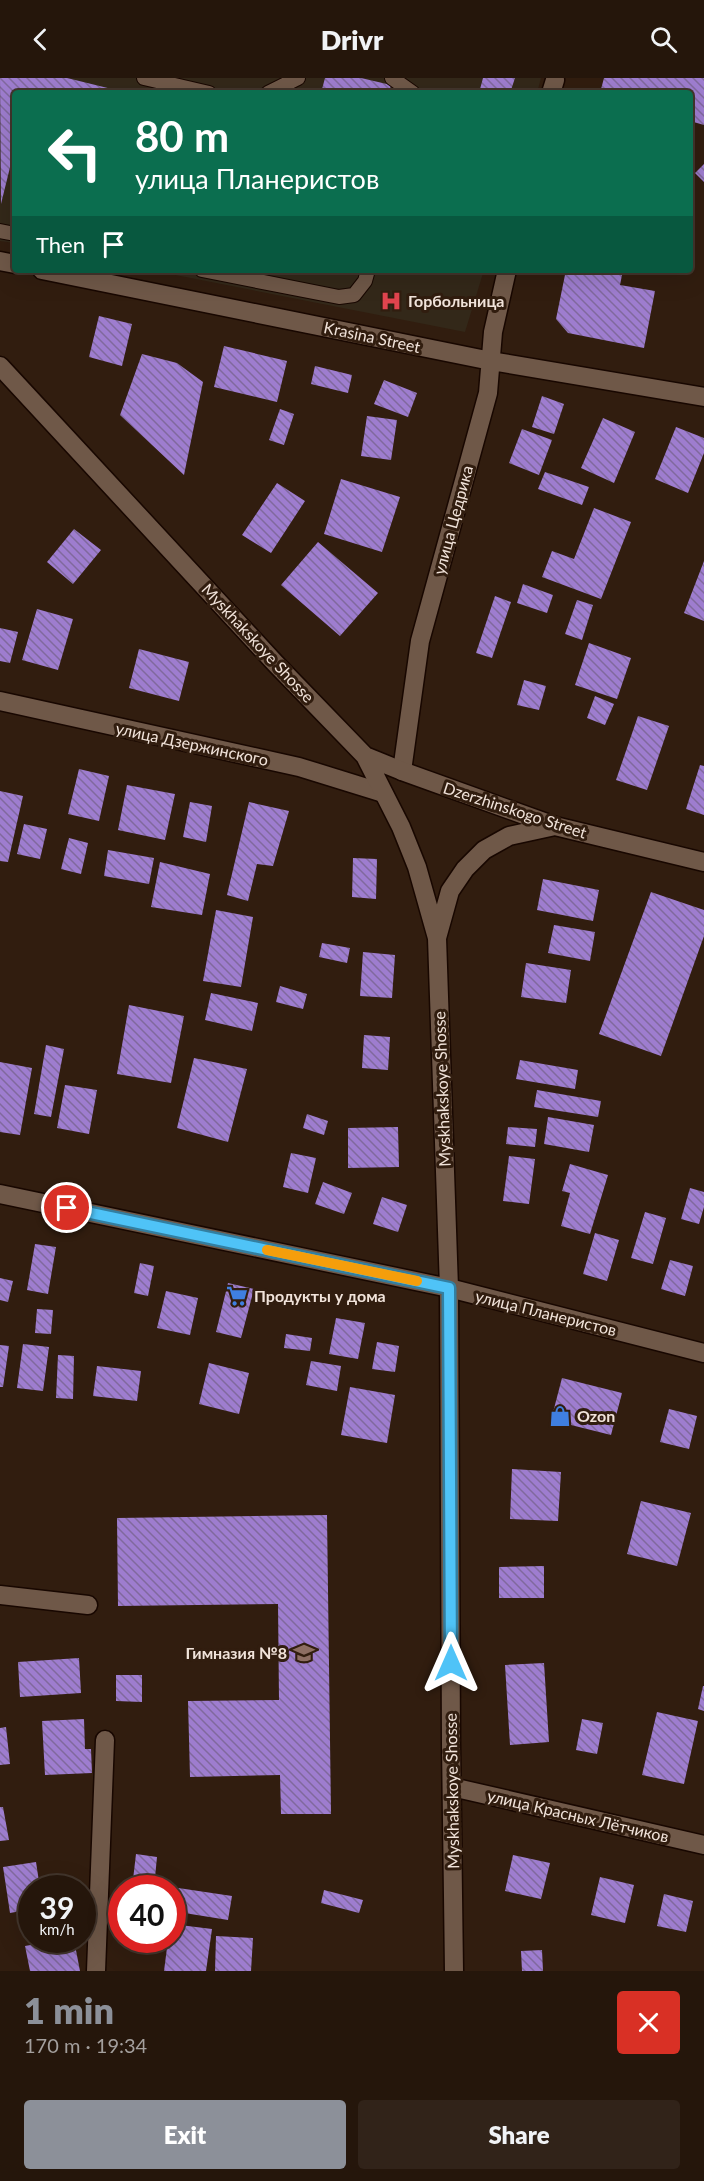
<!DOCTYPE html>
<meta charset="utf-8">
<style>
body{margin:0;font-family:Lato,sans-serif;background:#312319;color:#f1f3f6;height:100vh;display:flex;flex-direction:column;font-size:22px;white-space:nowrap}
*{box-sizing:border-box;margin:0}
p{font-size:20px;color:#a39f9d}
.icon{flex:none;width:33px;height:33px;fill:none;stroke:currentColor;stroke-width:2;stroke-linecap:round;stroke-linejoin:round}
.map{position:relative;height:1893px;overflow:hidden}
.panel{display:flex;flex-direction:column;background:#25160b;flex:1}
.panel>*{flex:none}
.top-card{position:absolute;left:12px;top:12px;width:681px;height:183px;border-radius:6px;box-shadow:0 6px 24px #0002,0 0 0 2px #42352c;background:#0b6e4f;color:#fff;overflow:hidden}
.speed{position:absolute;left:18px;top:1797px;display:flex;gap:12px;font-size:30px;font-weight:700;text-align:center}
.speed>*{display:grid;place-content:center;width:78px;height:78px;border-radius:50%;background:#25160b;box-shadow:0 6px 24px #0002,0 0 0 2px #42352c;line-height:1}
.speed small{font-size:15px;font-weight:400}
.speed .limit{border:9px solid #d22;background:#fff;color:#111}
.pin{position:absolute;display:grid;place-items:center;width:51px;height:51px;color:#fff;margin:-26px;border:3px solid #fff;border-radius:50%;box-shadow:0 2px 6px #0007}
.me{position:absolute;width:66px;margin:-33px;rotate:0deg;stroke-linejoin:round;filter:drop-shadow(0 0 4px #0008)}
.turn{display:flex;align-items:center;gap:21px;height:126px;padding:0 24px;font-size:27px}
.turn .icon{width:78px;height:78px;stroke-width:2.5}
.turn b{display:block;font-size:42px;line-height:51px}
.then{display:flex;align-items:center;height:57px;padding:0 24px;background:#0003;gap:12px;font-size:22px}
.round{display:grid;place-items:center;flex:none;width:63px;height:63px;border-radius:6px;background:#312319}
.overview{display:flex;align-items:center;justify-content:space-between;height:102px;padding:0 24px}
h1{font-size:36px;font-weight:800;line-height:45px;color:#8c9099}
.button{display:flex;gap:12px;margin-top:auto;padding:12px 24px}
.button a{flex:1;height:69px;border-radius:6px;background:#8c9099;color:#fff;font-size:24px;font-weight:800;line-height:69px;text-align:center}
.button a+a{background:#312319;color:#f1f3f6}
header{display:flex;justify-content:space-between;align-items:center;height:78px;padding:0 24px;background:#25160b;font-size:27px;font-weight:800}
.map>svg:first-child{display:block}
.medical{fill:#332819}
.building{fill:url(#building-back-hatch)}
.lines{fill:none;stroke-linecap:round;stroke-linejoin:round}
.lane-casing{stroke:#180700;stroke-width:16}
.street-casing{stroke:#180700;stroke-width:21}
.secondary-casing{stroke:#180700;stroke-width:21}
.lane{stroke:#6f5848;stroke-width:14}
.street{stroke:#6f5848;stroke-width:18}
.secondary{stroke:#6f5848;stroke-width:18}
.route-casing{stroke:#337fa1;stroke-width:15}
.route{stroke:#4fc3f7;stroke-width:10}
.slow{stroke:#f59e0b;stroke-width:10}
.labels{text-anchor:middle;stroke-width:6;stroke-linejoin:round;paint-order:stroke}
.poi-label{font-size:16px;font-weight:bold;fill:#f1e3da;stroke:#311d0f;text-anchor:start}
.street-label{font-size:16px;fill:#f1e3da;stroke:#311d0f}
</style>
<header><svg class="icon" aria-label="back" viewBox="0 0 24 24"><path d="M15 5l-7 7 7 7"/></svg>Drivr<svg class="icon" aria-label="search" viewBox="0 0 24 24"><circle cx="10" cy="10" r="6"/><path d="M15 15l6 6"/></svg></header>
<div class="map">
<svg width="704" height="1893" viewBox="0 0 704 1893">
<defs>
<pattern id="building-back-hatch" width="6" height="6" patternUnits="userSpaceOnUse" patternTransform="scale(1.5)"><rect width="6" height="6" fill="#9e7dcf"/><path d="M-1 5l2 2M0 0l6 6M5-1l2 2" fill="none" stroke="#80699d"/></pattern>
</defs>
<rect width="100%" height="100%" fill="#311d0f"/>
<!-- medical -->
<path class="medical" d="M0 0H541L537 15H15V165L0 163Z
M150 192H484L465 254Z"/>
<!-- building -->
<path class="building" d="M0 0H67L124 14 15 15V69L1 126Z
M325 0H361L391 7 389 15H321Z
M483 0H515L510 15H479Z
M604 0H704V47L690 43V15H600Z
M704 86V104L695 95Z
M566 192H623L620 207 655 213 644 270 568 255 556 241Z
M99 238 132 246 122 288 89 279Z
M224 268 287 283 277 324 214 309Z
M142 276 177 285 203 304 184 397 120 337Z
M315 288 352 297 348 315 311 306Z
M384 302 417 315 408 339 374 326Z
M542 318 564 326 554 356 532 349Z
M280 331 294 336 284 367 269 362Z
M367 338 397 342 391 382 361 378Z
M603 340 635 354 614 405 581 390Z
M676 349 704 360V375L688 415 655 401Z
M522 351 552 362 539 397 509 385Z
M545 394 589 409 582 427 538 411Z
M341 401 400 419 382 474 324 456Z
M277 405 305 423 271 475 242 457Z
M594 430 631 444 601 521 542 499 552 473 574 481Z
M74 451 101 472 73 506 47 484Z
M318 464 378 515 340 558 281 507Z
M704 483V543L684 535Z
M523 506 553 517 547 535 517 525Z
M495 518 511 524 492 580 476 575Z
M577 522 593 527 582 562 565 556Z
M37 531 73 541 58 592 22 582Z
M0 550 18 554 10 585 0 583Z
M589 565 631 580 617 621 575 607Z
M139 571 189 584 179 623 129 610Z
M524 602 546 608 539 632 517 627Z
M595 618 614 626 605 647 587 640Z
M638 638 669 648 647 712 616 702Z
M700 687 704 688V737L686 731Z
M79 691 109 698 99 743 68 736Z
M127 707 175 716 165 762 118 752Z
M0 713 23 718 8 784 0 783Z
M190 724 212 728 206 764 183 759Z
M249 724 289 733 273 788 257 786 248 823 227 817Z
M24 746 47 751 40 781 17 776Z
M69 760 88 765 81 796 61 791Z
M108 772 154 780 149 806 104 798Z
M353 780 377 781 376 821 352 819Z
M160 784 210 796 202 837 151 829Z
M543 801 599 812 593 843 537 832Z
M651 814 704 832V858L661 978 599 956Z
M216 832 253 839 241 909 203 903Z
M554 847 595 854 590 883 548 875Z
M322 865 350 870 347 885 319 879Z
M363 874 395 877 392 920 360 918Z
M526 885 571 892 566 925 521 919Z
M280 908 307 916 303 931 276 924Z
M211 915 258 925 252 953 205 942Z
M129 927 184 938 171 1005 117 996Z
M364 957 390 959 388 992 362 990Z
M46 967 64 971 51 1039 34 1036Z
M194 980 247 991 228 1064 177 1050Z
M520 982 578 992 575 1011 516 1001Z
M0 984 32 990 20 1057 0 1054Z
M65 1007 97 1012 89 1056 57 1050Z
M537 1012 601 1023 598 1039 534 1029Z
M307 1036 328 1043 324 1057 303 1050Z
M548 1039 594 1047 589 1074 544 1066Z
M398 1049 399 1089 348 1090V1050Z
M508 1049 537 1051 535 1069 506 1066Z
M291 1075 316 1080 308 1115 283 1109Z
M509 1078 535 1081 529 1126 503 1123Z
M570 1086 608 1097 590 1156 561 1148 570 1115 562 1113Z
M323 1104 352 1115 344 1136 315 1126Z
M690 1110 704 1114V1129L699 1146 681 1141Z
M382 1119 407 1127 398 1154 373 1146Z
M645 1134 666 1140 653 1186 631 1180Z
M595 1155 619 1162 607 1203 583 1196Z
M35 1166 56 1169 48 1216 27 1212Z
M670 1182 693 1188 685 1218 661 1211Z
M140 1185 154 1188 148 1218 134 1215Z
M0 1200 13 1203 8 1224 0 1222Z
M228 1205 254 1211 241 1260 216 1254Z
M166 1213 198 1220 190 1257 157 1250Z
M37 1231 53 1232 51 1256 35 1255Z
M336 1240 365 1245 358 1281 329 1276Z
M286 1256 312 1260 310 1273 284 1270Z
M377 1264 399 1268 395 1294 372 1291Z
M23 1266 49 1269 43 1313 17 1310Z
M0 1267 9 1268 3 1309H0Z
M58 1277 74 1278 73 1321 56 1320Z
M311 1283 341 1288 337 1313 306 1307Z
M209 1285 249 1295 239 1336 199 1326Z
M97 1288 141 1293 137 1323 93 1318Z
M562 1300 622 1315 611 1357 551 1342Z
M350 1309 395 1317 387 1365 341 1357Z
M669 1331 697 1338 689 1371 660 1364Z
M512 1391 561 1394 558 1443 510 1441Z
M641 1423 691 1435 677 1488 627 1476Z
M327 1437 331 1736H281L280 1697 190 1699 188 1623 279 1622 278 1526 118 1528 117 1440Z
M544 1488V1520H499V1489Z
M79 1580 81 1615 20 1619 18 1584Z
M544 1585 549 1664 510 1667 505 1587Z
M116 1597H142V1624L116 1623Z
M703 1608H704V1633L698 1631Z
M657 1634 698 1643 684 1706 642 1697Z
M84 1641 85 1671H91L92 1695 45 1697 42 1643Z
M582 1641 603 1645 597 1676 576 1672Z
M6 1649 10 1686 0 1687V1650Z
M0 1729H3L9 1762 0 1763Z
M136 1776 157 1779 154 1810H132Z
M513 1777 550 1785 541 1821 505 1813Z
M36 1784 40 1810H32V1831L10 1835 3 1789Z
M600 1799 634 1807 625 1845 591 1837Z
M165 1808 232 1818 228 1842 172 1833V1810H164Z
M324 1812 363 1822 359 1835 321 1825Z
M664 1816 693 1823 686 1854 657 1848Z
M172 1846 212 1851 206 1893H164L168 1862H172Z
M216 1858 253 1860 251 1893H215Z
M58 1862H74L80 1893H30L25 1868Z
M542 1872 543 1893H522L521 1873Z"/>
<g class="lines">
<defs>
<path id="lane" d="M144 0 209 15
M392 0 413 15
M268 15 298 0
M0 153 15 156
M202 192 339 219 354 217 365 203 368 192"/>
<path id="street" d="M551 15 555 2
M0 183 15 186
M42 192 491 283 704 319
M0 623 299 689 383 715
M402 693 420 563 488 315 493 254 507 192
M0 1116 449 1210 704 1275
M0 1517 88 1527
M452 1709 704 1767
M96 1893 105 1662"/>
<path id="secondary" d="M0 288 275 585 365 678 401 749 417 789 437 860 449 1210 451 1666 454 1893
M365 678 402 693 555 748 704 784
M437 860 450 813 465 791 484 772 509 758 555 748"/>
</defs>
<!-- lane casing -->
<use href="#lane" class="lane-casing"/>
<!-- street casing -->
<use href="#street" class="street-casing"/>
<!-- secondary casing -->
<use href="#secondary" class="secondary-casing"/>
<!-- lane -->
<use href="#lane" class="lane"/>
<!-- street -->
<use href="#street" class="street"/>
<!-- secondary -->
<use href="#secondary" class="secondary"/>
</g>
<g class="lines">
<defs>
<path id="route" d="M67 1130 449 1210 451 1585"/>
</defs>
<!-- route casing -->
<use href="#route" class="route-casing"/>
<!-- route -->
<use href="#route" class="route"/>
<!-- slow -->
<path class="slow" d="M267 1172 417 1203"/>
</g>
<!-- icons -->
<defs>
<symbol id="hospital-bare" viewBox="-9 -9 18 18"><path d="M-5-5h3v3.5h4V-5h3V5h-3V1.5h-4V5h-3Z" fill="#e0444e" stroke="#311d0f" stroke-width="2.5" paint-order="stroke"/></symbol>
<symbol id="supermarket-bare" viewBox="-9 -9 18 18"><path d="M-6-5.5h2.5l.6 2H6L4.5 2H-2.5L-4.4-4H-6ZM-1.5 3.2a1.3 1.3 0 1 0 .1 0ZM3 3.2a1.3 1.3 0 1 0 .1 0Z" fill="#3f7fe0" stroke="#311d0f" stroke-width="2.5" paint-order="stroke"/></symbol>
<symbol id="shop-bare" viewBox="-9 -9 18 18"><path d="M-5-2.5h2.3a2.7 3.5 0 0 1 5.4 0H5L5.5 6h-11ZM-1.5-2.5h3a1.5 2.3 0 0 0-3 0Z" fill="#3f7fe0" stroke="#311d0f" stroke-width="2.5" paint-order="stroke"/></symbol>
<symbol id="school-bare" viewBox="-9 -9 18 18"><path d="M0-5L7-2L0 1L-7-2ZM-4 1L0 2.5L4 1V4Q0 6-4 4Z" fill="#8d6e63" stroke="#311d0f" stroke-width="2.5" paint-order="stroke"/></symbol>
</defs>
<g fill-rule="evenodd">
<use href="#hospital-bare" x="376" y="208" width="30" height="30"/>
<use href="#supermarket-bare" x="222" y="1203" width="30" height="30"/>
<use href="#shop-bare" x="545" y="1323" width="30" height="30"/>
<use href="#school-bare" x="289" y="1560" width="30" height="30"/>
</g>
<g class="labels">
<!-- poi labels -->
<g class="poi-label">
<text x="408" y="229">Горбольница</text>
<text x="254" y="1224">Продукты у дома</text>
<text x="577" y="1344">Ozon</text>
<text x="287" y="1581" text-anchor="end">Гимназия №8</text>
</g>
<!-- street labels -->
<g class="street-label">
<text transform="translate(372 259) rotate(12)" y="6">Krasina Street</text>
<text transform="translate(453 442) rotate(-75)" y="6">улица Цедрика</text>
<text transform="translate(258 565) rotate(47)" y="6">Myskhakskoye Shosse</text>
<text transform="translate(192 666) rotate(12)" y="6">улица Дзержинского</text>
<text transform="translate(515 732) rotate(18)" y="6">Dzerzhinskogo Street</text>
<text transform="translate(442 1011) rotate(-92)" y="6">Myskhakskoye Shosse</text>
<text transform="translate(546 1235) rotate(14)" y="6">улица Планеристов</text>
<text transform="translate(452 1713) rotate(-91)" y="6">Myskhakskoye Shosse</text>
<text transform="translate(578 1738) rotate(13)" y="6">улица Красных Лётчиков</text>
</g>
</g>
</svg>
<div class="speed"><div>39<small>km/h</small></div><div class="limit">40</div></div>
<div class="pin" style="left:67px;top:1130px;background:#d93025"><svg class="icon" aria-label="arrive" viewBox="0 0 24 24"><path d="M6 21V4h12l-3 4 3 4H6"/></svg></div>
<svg class="me" style="left:451px;top:1585px" viewBox="-20 -20 40 40"><path d="M0-17L14 15 0 8-14 15z" fill="#4fc3f7" stroke="#fff" stroke-width="4"/></svg>
<div class="top-card">
<div class="turn"><svg class="icon" aria-label="left" viewBox="0 0 24 24"><path d="M17 20v-9H6M10 6l-5 5 5 5"/></svg><div><b>80 m</b>улица Планеристов</div></div>
<div class="then">Then<svg class="icon" aria-label="arrive" viewBox="0 0 24 24"><path d="M6 21V4h12l-3 4 3 4H6"/></svg></div>
</div>
</div>
<section class="panel">
<div class="overview"><div><h1>1 min</h1><p>170 m · 19:34</p></div><a class="round" style="background:#d93025;color:#fff"><svg class="icon" aria-label="close" viewBox="0 0 24 24"><path d="M6 6l12 12M18 6L6 18"/></svg></a></div>
<div class="button"><a>Exit</a><a>Share</a></div>
</section>
